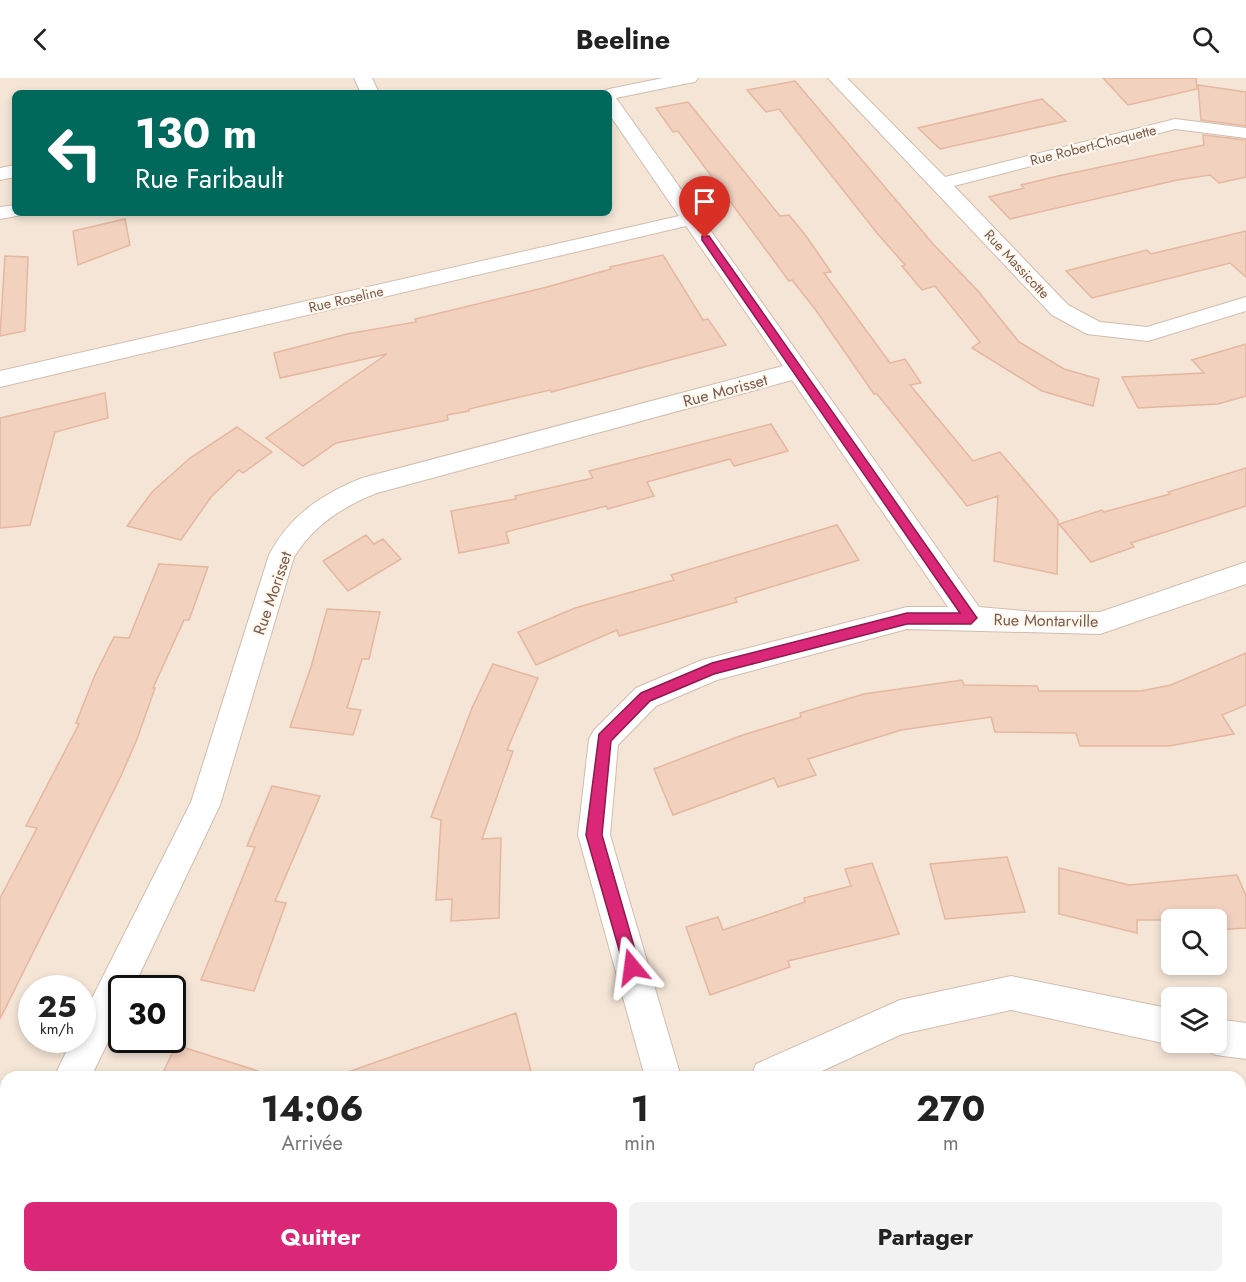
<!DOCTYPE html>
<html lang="fr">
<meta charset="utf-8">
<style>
body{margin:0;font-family:Jost,sans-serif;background:#f2f2f2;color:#222;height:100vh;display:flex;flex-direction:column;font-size:22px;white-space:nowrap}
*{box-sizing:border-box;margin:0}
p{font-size:20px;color:#767676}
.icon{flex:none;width:33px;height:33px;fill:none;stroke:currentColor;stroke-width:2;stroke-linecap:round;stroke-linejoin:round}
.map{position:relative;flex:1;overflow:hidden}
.panel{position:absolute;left:0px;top:993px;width:1246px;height:212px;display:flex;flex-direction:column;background:#fff;border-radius:18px 18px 0 0;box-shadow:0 3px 9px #0003}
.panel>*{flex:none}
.banner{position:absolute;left:12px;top:12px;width:600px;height:126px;border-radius:9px;box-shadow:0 3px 9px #0003;background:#00695c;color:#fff;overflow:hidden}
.buttons{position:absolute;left:1161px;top:831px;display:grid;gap:12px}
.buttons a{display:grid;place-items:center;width:66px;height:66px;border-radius:9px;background:#fff;box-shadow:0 3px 9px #0003;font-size:30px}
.speed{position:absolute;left:18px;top:897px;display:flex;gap:12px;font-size:30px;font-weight:700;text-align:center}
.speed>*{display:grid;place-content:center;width:78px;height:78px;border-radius:50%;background:#fff;box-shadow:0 3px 9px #0003;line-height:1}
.speed small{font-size:15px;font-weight:400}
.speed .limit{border:3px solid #111;border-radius:9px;background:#fff;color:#111}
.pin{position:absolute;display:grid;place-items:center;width:51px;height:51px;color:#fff;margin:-62px -26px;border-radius:50% 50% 50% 0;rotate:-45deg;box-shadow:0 0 6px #0007}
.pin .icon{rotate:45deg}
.me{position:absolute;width:66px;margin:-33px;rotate:344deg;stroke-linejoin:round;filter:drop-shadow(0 0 4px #0008)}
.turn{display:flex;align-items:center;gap:21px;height:126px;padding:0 24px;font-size:27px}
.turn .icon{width:78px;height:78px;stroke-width:2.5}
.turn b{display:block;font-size:42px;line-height:51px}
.eta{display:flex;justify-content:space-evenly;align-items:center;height:102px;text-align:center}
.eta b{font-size:36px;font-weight:700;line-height:42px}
.primary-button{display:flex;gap:12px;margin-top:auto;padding:12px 24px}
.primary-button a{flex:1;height:69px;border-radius:9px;background:#db2777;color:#fff;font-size:24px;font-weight:700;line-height:69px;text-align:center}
.primary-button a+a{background:#f2f2f2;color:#222}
header{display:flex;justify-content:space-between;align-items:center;height:78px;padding:0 24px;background:#fff;font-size:27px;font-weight:700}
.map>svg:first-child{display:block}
.residential{fill:#f4e5d6;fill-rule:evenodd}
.building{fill:#f2d1bf;stroke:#e5b79f;stroke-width:1.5}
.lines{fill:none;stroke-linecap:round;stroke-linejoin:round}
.street-casing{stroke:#d1bdaf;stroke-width:2}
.street{fill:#fff;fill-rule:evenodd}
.route{fill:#db2777;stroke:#8e194d;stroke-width:1.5}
.labels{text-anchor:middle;stroke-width:4.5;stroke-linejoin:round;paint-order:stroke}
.far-street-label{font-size:14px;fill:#77594b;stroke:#fff8ee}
.street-label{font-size:16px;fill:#77594b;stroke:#fff8ee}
</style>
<header><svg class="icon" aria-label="back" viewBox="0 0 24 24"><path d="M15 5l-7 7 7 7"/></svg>Beeline<svg class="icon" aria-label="search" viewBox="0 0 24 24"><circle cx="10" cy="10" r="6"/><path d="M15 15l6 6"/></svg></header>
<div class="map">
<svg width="1246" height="1204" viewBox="0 0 1246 1204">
<rect width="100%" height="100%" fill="#fdf4e8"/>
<!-- residential -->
<path class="residential" d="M0 0H1246V1204H0ZM15 15H609V135H15ZM1172 842H1216V886H1172ZM32 910H82V962H32ZM122 910H172V962H122ZM1172 920H1216V964H1172ZM6 999H1240V1198H6Z"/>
<!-- building -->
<path class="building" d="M1103 0H1196L1197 11 1128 27Z
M795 3 934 167 978 213 1019 264 1064 291 1099 301 1093 328 1042 313 972 270 980 264 935 208 922 212 902 188 905 187 877 155 779 31 766 34 747 12Z
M1198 7 1246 14V48L1201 42Z
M1042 21 1066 43 940 71 918 50Z
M688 24 780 138 789 137 806 158 831 194 824 195 890 285 905 281 921 305 910 307 973 383 1000 374 1058 442 1057 496 994 483 998 418 967 428 877 316H874L815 231 792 202 789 203 678 53 673 54 656 30Z
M1203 57 1246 62V99L1219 105 1210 97 1177 102 1010 141 989 119 1024 110 1021 107 1058 98 1204 67Z
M125 141 130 167 78 187 73 153Z
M1246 153V199L1230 185 1092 220 1066 193 1147 172 1151 176Z
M663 177 703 242 708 241 726 267 551 314 550 312 469 331V333L447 337 448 342 336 365 303 388 266 360 387 276 280 300 274 275 347 256 416 244 415 241 547 209 611 191 610 189Z
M5 178 28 179 25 253 0 258Z
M1246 266V318L1218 326 1138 330 1122 299 1204 295 1192 282Z
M105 315 108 340 55 354 30 447 0 450V340Z
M771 346 788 373 734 388 730 381 647 404 654 418 608 431 606 428 506 454 509 465 459 475 451 433 516 421 515 418 593 400 589 393Z
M237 349 272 374 243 395 239 392 211 419 181 462 127 448 152 414 190 380Z
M1246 390V428L1131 465 1134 469 1091 484 1059 446 1102 432 1104 434 1170 416 1168 414Z
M837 447 859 482 735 520 737 524 619 558 617 552 536 587 518 554 575 530 674 502 671 497Z
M366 457 374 466 383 461 401 481 348 513 323 483Z
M159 486 208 489 189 542H184L153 610H155L137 661 121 698 0 941V820L37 750 26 748 79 646 76 645 95 597 114 559 129 560Z
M327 531 380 534 369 581H362L347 630 361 632 353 657 290 649 311 589Z
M1246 575V627L1222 637 1234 656 1169 668H1080L1076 655 995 654 991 639 901 652 808 681 816 697 778 709 774 700 673 737 654 691 740 658 801 639 800 635 864 616 962 602 964 607 1037 608 1039 613H1141L1171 607Z
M493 586 538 600 507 672 513 673 482 761 501 760 499 840 451 843 452 821 436 822 441 742 431 739 472 630Z
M272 708 320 718 275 823 286 825 254 913 201 902 255 769 247 768Z
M1007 779 1025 834 945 841 930 786Z
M872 785 899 856 788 883 790 889 710 917 686 849 718 839 723 852 805 824 804 820 851 808 845 791Z
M1059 790 1129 807 1237 797 1246 818V850L1216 852V842H1137V855L1059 836Z
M516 935 531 994 517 999H346L345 995Z
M176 967 258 993V999H161Z"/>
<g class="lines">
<defs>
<path id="street" d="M354 0H372L379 15H361Z
M663 0H698L695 4 689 5 616 20 979 529 1035 534H1100L1246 484V506L1100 556 907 551 717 602 656 628 618 667 610 757 681 999H645L578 757 589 661 594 652 636 610 702 582 907 529H948L792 302 377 415C343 428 313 448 294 479L220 727 133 910H122V935L91 999H54L72 962H82V940L191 724 269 477C289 438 322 416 362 400L783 288 686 148 0 309V293L679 138 609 36V15H601L609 11Z
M828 0H847L945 99 1175 41 1246 50V60L1175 51 954 108 1068 227 1100 244 1147 249 1246 219V233L1148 263 1087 256 1052 237Z
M15 87V99L0 102V90Z
M15 127V135H23L22 137 0 141V129Z
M1011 898 1172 931V964H1177L1172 967 1011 932 902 956 809 999H751L756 986 900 922Z
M1216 941 1246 945V981L1216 977 1204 971 1201 964H1216Z
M6 1114V1161L0 1163V1116Z
M194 1198H252L254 1204H197Z"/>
</defs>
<!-- street casing -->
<use href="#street" class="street-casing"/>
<!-- street -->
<use href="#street" class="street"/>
</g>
<!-- route -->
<path class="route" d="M702 158H709L977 540 971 546H907L714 596 650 623 611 663 602 757 640 889 638 895 632 897 626 895 624 889 586 757 599 656 641 615 712 585 907 535H960L702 162Z"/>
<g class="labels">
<!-- far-street labels -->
<g class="far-street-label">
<text transform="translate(1093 67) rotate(-14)" y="5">Rue Robert-Choquette</text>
<text transform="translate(1017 186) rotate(47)" y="5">Rue Massicotte</text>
<text transform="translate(346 221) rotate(-13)" y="5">Rue Roseline</text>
</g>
<!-- street labels -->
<g class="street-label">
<text transform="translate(725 312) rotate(-15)" y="6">Rue Morisset</text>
<text transform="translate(272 515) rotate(-71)" y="6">Rue Morisset</text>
<text transform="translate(1046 542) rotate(1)" y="6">Rue Montarville</text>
</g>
</g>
</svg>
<div class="buttons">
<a><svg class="icon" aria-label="search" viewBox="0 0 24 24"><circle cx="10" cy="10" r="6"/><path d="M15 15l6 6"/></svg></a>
<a><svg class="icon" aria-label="layers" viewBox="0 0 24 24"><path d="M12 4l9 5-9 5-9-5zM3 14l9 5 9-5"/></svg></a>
</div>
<div class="speed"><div>25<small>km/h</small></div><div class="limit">30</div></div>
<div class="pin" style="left:705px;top:160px;background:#d93025"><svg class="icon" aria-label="arrive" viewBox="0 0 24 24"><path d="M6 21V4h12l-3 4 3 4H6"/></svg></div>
<svg class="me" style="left:632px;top:889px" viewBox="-20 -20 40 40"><path d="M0-17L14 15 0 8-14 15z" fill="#db2777" stroke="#fff" stroke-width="4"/></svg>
<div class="banner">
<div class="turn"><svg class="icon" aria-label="left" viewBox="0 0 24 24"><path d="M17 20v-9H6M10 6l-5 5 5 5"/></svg><div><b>130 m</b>Rue Faribault</div></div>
</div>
<section class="panel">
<div class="eta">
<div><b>14:06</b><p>Arrivée</p></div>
<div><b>1</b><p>min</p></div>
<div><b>270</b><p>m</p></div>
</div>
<div class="primary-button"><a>Quitter</a><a>Partager</a></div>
</section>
</div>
